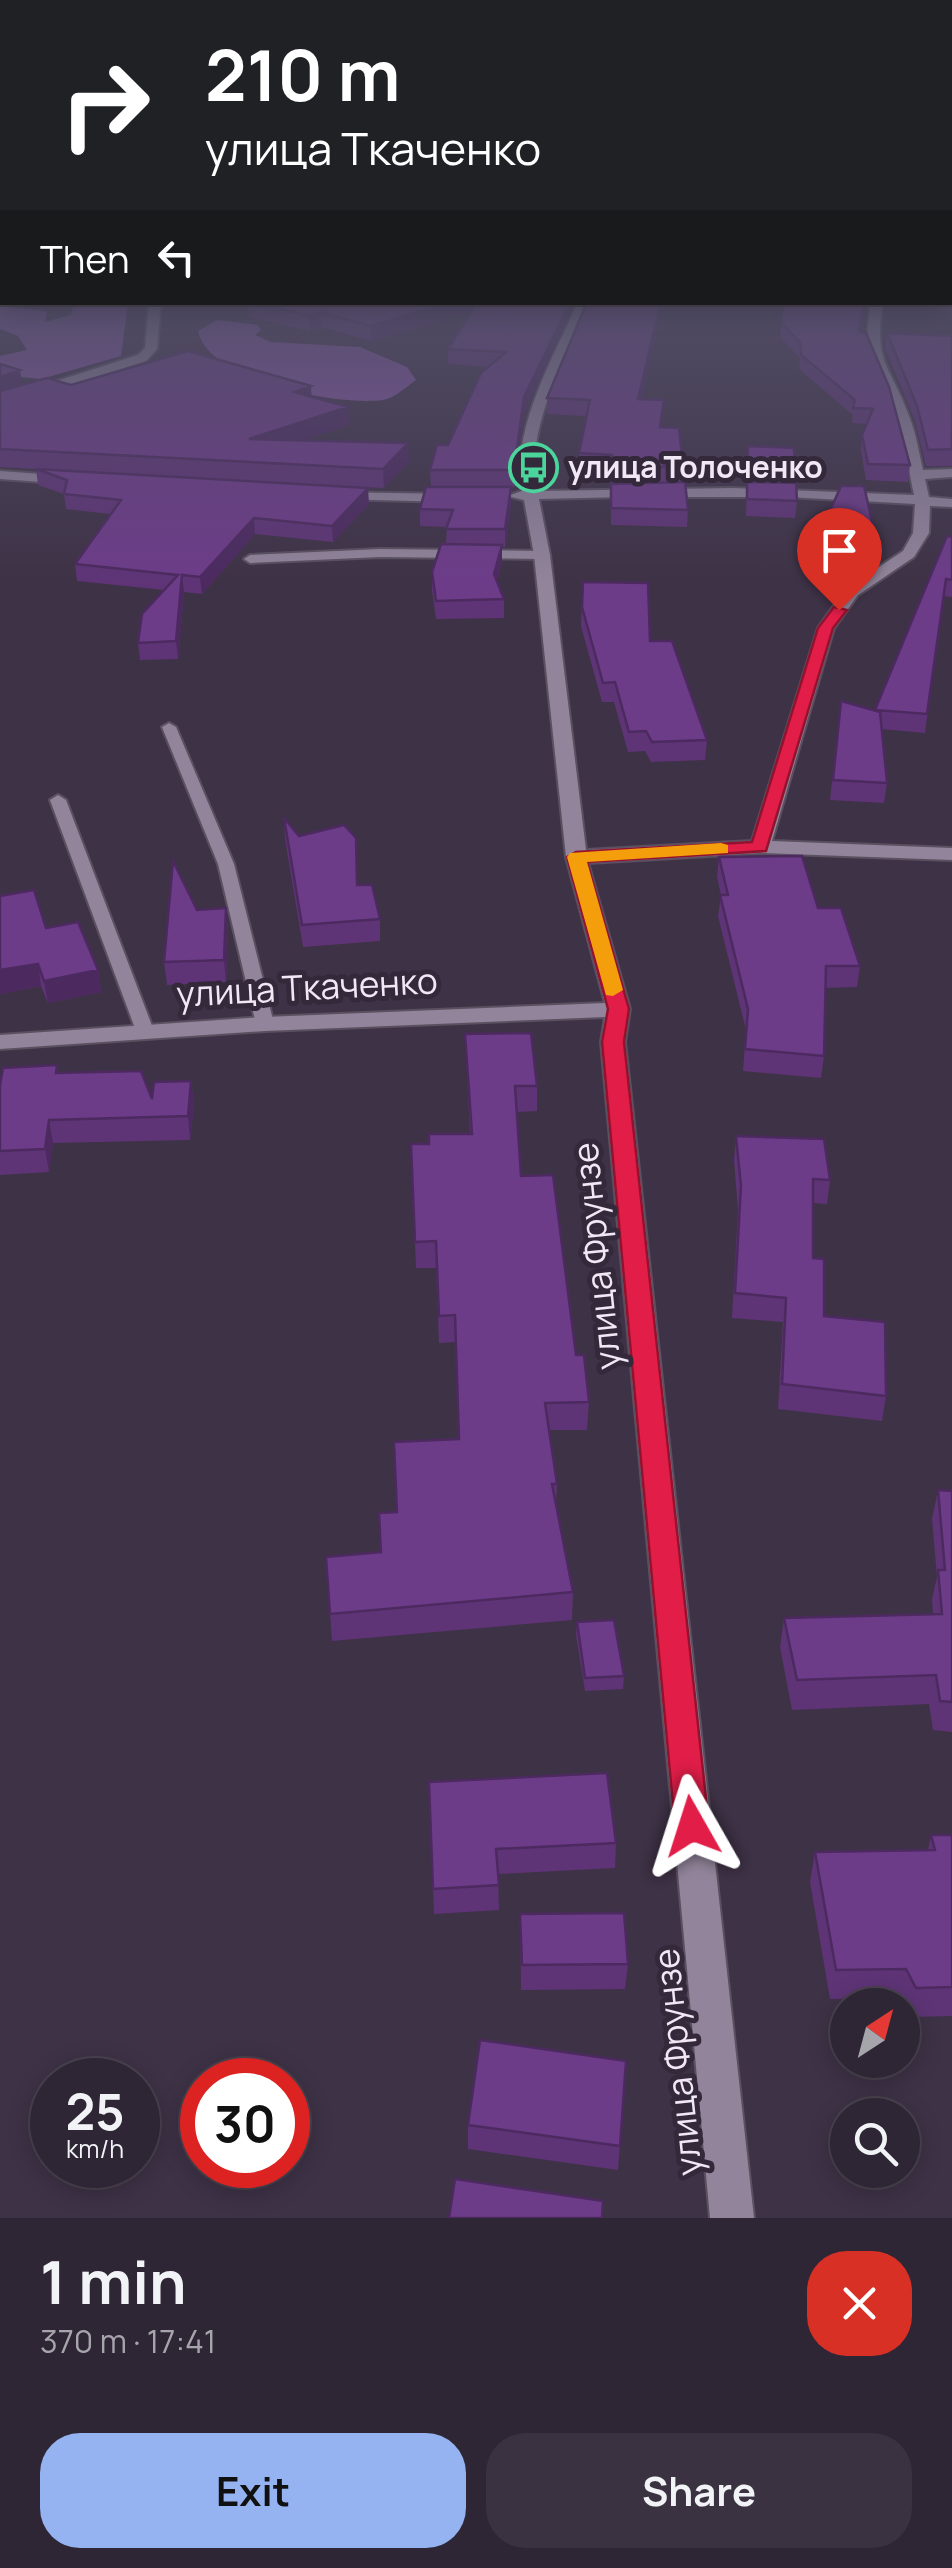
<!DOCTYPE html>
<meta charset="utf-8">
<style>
body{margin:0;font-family:Manrope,sans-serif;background:#3a3240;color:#f1f3f6;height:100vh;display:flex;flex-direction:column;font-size:38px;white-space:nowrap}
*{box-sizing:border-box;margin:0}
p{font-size:32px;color:#a7a5ac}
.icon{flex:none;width:55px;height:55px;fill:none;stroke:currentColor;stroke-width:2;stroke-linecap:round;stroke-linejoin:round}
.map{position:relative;height:2218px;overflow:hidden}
.details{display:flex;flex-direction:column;background:#2e2634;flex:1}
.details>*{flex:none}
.hud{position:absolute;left:0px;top:0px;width:952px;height:305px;box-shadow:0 5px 25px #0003,0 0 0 2px #49434f;background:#202124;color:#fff;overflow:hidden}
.needle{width:65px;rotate:36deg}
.buttons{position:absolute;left:830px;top:1988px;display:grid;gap:20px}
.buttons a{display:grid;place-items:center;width:90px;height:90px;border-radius:50%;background:#2e2634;box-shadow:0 5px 25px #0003,0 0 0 2px #49434f;font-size:50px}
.speed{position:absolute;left:30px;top:2058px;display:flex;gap:20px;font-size:50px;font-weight:700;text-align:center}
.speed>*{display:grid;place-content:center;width:130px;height:130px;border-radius:50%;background:#2e2634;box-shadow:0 5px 25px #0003,0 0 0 2px #49434f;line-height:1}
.speed small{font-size:25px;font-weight:400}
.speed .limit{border:15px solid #d22;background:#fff;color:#111}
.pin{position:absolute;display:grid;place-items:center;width:85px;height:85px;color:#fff;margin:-102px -42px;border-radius:50% 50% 50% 0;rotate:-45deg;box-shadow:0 0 10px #0007}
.pin .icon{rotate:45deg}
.me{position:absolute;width:110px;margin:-55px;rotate:354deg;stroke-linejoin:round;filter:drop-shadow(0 0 8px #0008)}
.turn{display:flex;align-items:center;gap:35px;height:210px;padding:0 40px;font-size:45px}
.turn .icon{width:130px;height:130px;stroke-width:2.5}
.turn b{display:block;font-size:70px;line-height:85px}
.then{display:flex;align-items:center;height:95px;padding:0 40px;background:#0003;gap:20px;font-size:38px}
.round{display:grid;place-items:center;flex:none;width:105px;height:105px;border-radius:40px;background:#3a3240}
.headline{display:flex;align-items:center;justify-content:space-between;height:170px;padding:0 40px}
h1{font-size:60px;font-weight:700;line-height:75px}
.cta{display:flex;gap:20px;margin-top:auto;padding:20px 40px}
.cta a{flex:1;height:115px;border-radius:40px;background:#95b2f1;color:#111;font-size:40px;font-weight:700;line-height:115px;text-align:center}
.cta a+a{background:#3a3240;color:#f1f3f6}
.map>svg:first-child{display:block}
.forest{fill:#8654a3}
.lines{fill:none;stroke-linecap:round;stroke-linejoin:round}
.service-casing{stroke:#5a5060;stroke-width:4}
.minor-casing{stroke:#5a5060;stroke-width:4}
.tertiary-casing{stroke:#5a5060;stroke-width:4}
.service{fill:#91849b;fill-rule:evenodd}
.minor{fill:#91849b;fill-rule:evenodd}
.tertiary{fill:#91849b;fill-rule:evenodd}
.wall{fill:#5e3476}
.shaded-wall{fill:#4c2a60}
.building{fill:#6d3c89;stroke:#4c2a60;stroke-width:2.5}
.route{fill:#e11d48;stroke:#92132f;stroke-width:2.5}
.slow{fill:#f59e0b}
.labels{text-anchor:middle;stroke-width:10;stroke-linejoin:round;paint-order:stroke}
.far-poi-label{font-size:30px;font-weight:bold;fill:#f0e8f5;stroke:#34283b;text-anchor:start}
.street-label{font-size:35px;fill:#f0e8f5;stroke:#34283b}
</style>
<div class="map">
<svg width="952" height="2218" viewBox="0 0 952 2218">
<rect width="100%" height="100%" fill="#3e3246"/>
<!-- forest -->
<path class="forest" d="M74 303H128L121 356 41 379 0 375V356L27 350 18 336 0 329V306L47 311 45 322 71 315Z
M217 320 258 325 261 330 255 335 271 342 360 347 407 367 416 380C407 386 395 398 383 400 337 406 209 382 198 331Z"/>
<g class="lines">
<defs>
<path id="service" d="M380 549 542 551 548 555 542 559 380 557 250 563 244 559 250 555Z
M169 723 176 727 234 864 274 1024 272 1028H258L256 1024 218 864 162 727Z
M58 795 66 800 154 1031 152 1035H138L136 1031 50 800Z"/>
<path id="minor" d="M578 302H589C566 359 524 428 537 491L733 488 914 495C909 471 905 445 897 420 881 363 859 372 871 302H883C873 364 890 364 909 416 916 433 919 453 923 470L952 469V477L925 479 929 497 952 499V507L930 506 929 533 914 557 858 595 834 628 772 841 952 848V860L760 853 588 863 630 1009 625 1042 754 2218H710L601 1042 605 1017 265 1031 0 1049V1035L265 1017 605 1003 566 857 534 555 524 500 507 496 522 491C511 428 553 359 578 302ZM624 497H788L915 504 913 533 903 551 846 589 818 628 752 841 586 850 550 555 539 499Z
M0 471 70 476 77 480 70 484 0 479Z
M329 492 454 494 461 498 454 502 334 499 329 498Z"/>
<path id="tertiary" d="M149 302H161L157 349 146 361 0 407V399L138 355 145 348Z"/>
</defs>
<!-- service casing -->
<use href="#service" class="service-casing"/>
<!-- minor casing -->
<use href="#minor" class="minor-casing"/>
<!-- tertiary casing -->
<use href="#tertiary" class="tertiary-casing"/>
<!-- service -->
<use href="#service" class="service"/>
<!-- minor -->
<use href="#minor" class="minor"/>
<!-- tertiary -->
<use href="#tertiary" class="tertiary"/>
</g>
<!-- wall -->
<path class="wall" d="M248 302H576L524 414 514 487H511V504L505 547H502V562L497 581 504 599V618L436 619 432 590V572L446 544 447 527 420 526V509L431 487 430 470 448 445 489 367 448 364V349L472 311 371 341 321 327 310 331 249 317Z
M783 302 862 323 860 332 910 465 908 482 866 480 861 451 862 435 867 424 852 423 853 415 799 369 800 358 780 337Z
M887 333 952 336V466H926L915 421 885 348Z
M0 364 22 385H71L312 396 348 407 349 425 303 440 409 461 384 488 0 467Z
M547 398 664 400 661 427 683 466 682 482 688 510 687 527 611 525V472L578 470 579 453 586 416 547 414Z
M748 446 795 469 794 483 797 501 795 518 746 516Z
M36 469 369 504 333 542 255 534 202 594 184 592 178 659 140 660 138 643 164 590 77 581 75 564 110 514 66 509 64 494 38 485Z
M821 531 877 544 875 561 822 557 823 549H820Z
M952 537V597L943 596 925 733 881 729 887 783 884 803 830 800 841 701 875 711Z
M583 582 707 740 705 760 651 762 645 751 628 752 614 702H602L581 626Z
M284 818 299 836 358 885 380 919V941L303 947 285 839Z
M719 857 818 908 860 966 857 987 825 988 824 1056 821 1078 743 1071 746 1030 718 916 721 895 717 877Z
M226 908 228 930 226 982 167 985 164 962 197 910Z
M46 928 98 970 101 992 48 1003 41 986 0 994Z
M465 1034 537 1086V1111L517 1112 521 1176 589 1402 587 1430H549L557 1484 556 1504 573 1592 572 1620 332 1641 326 1557 381 1552 397 1512 458 1439 455 1342 439 1343 436 1268H416L411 1144H429L470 1134Z
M57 1065 58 1073 152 1099 191 1081 194 1104 190 1140 53 1143 49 1172 0 1175V1085Z
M736 1136 830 1180 827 1204 813 1203V1258L824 1316 886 1396 882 1421 778 1409 783 1322 732 1318 738 1210 734 1160Z
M938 1490 952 1491V1732L933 1730 929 1704 792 1710 780 1647 784 1618 933 1614 932 1599 937 1577 932 1519Z
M577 1622 624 1676 623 1689 585 1691 576 1635Z
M429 1782 616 1843 615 1868 498 1874 499 1910 434 1914Z
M931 1835H952V2016L908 2017 899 1998 830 1999 810 1882 815 1852 928 1850Z
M520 1914 628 1964 625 1989 521 1990Z
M626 2061 618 2170 468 2149V2125Z"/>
<!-- shaded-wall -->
<path class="shaded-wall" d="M451 302H483V308L371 341V326Z
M570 302H576L524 414 514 487V470L524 397Z
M661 302H663V304L638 416V399Z
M320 312 321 327 310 331 309 316Z
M20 370 23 388 0 396V377Z
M311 386 312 404 295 392Z
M348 407 349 425 250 458 249 439Z
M408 443 409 461 384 488 383 469Z
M511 487V504L505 547V529Z
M368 488 369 504 333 542 332 526Z
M254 518 255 534 202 594 200 577Z
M502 545V562L494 593V574Z
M182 575 184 592 178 659 176 641Z
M226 908 228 930 226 982 224 960Z
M38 964 41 986 0 994V970Z
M98 970 101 992 48 1003 44 981Z
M191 1081 194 1104 190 1140 188 1116Z
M49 1120 53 1143 49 1172 45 1149Z"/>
<!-- building -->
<path class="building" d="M249 302 409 304 451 302 371 326 320 312 309 316Z
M477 302H570L524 397 514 470H430L437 445H448L481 373 506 352 448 349Z
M587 302H661L638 399 664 400 660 427 679 428 683 466 612 468V455L579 453 590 400 547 398Z
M783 302H864L859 332 866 333 889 387 910 465 868 464 862 435 873 409 853 408 855 400 801 355V344L781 322Z
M887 333 952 336V449L928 450 917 406Z
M188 351 311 386 295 392 348 407 249 439 408 443 383 469 0 449V391L47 378 71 385Z
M0 364 20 370 0 377Z
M748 446 794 448 795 469 747 467Z
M36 469 368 488 332 526 254 518 200 577 182 575 176 641 138 643 142 614 178 575 75 564 121 500 64 494 67 480Z
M685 482 688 510 611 508V484Z
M747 482 796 483 797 501 747 499Z
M841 486H864L877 544 824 539 826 532 821 531Z
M426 487H511L505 529H446L453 510 420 509Z
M947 536 952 537V580L946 579 927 714 875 710Z
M441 544 502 545 494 574 504 599 436 601 432 572Z
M583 582 648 583 650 641H672L707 740 652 742 646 731 629 732 615 682 603 683 582 607Z
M841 701 880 712 887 783 833 780Z
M284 818 299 836 344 825 356 838 357 885H372L380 919 302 925Z
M802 856 818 908H841L860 966H826L824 1056 745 1049 748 1009 720 895H728L719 857Z
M173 861 197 910 226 908 224 960 164 962Z
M34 890 46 928 78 922 98 970 44 981 38 964 0 970V896Z
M531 1033 537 1086H515L521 1176 553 1175 576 1355H584L589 1402 545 1403 557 1484H552L573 1592 330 1614 326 1557 381 1552 379 1513 397 1512 394 1442 459 1439 455 1315 439 1316 436 1241 415 1242 411 1144H429V1134H472L465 1034Z
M57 1065 56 1073 141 1071 152 1099 154 1082 191 1081 188 1116 49 1120 45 1149 0 1151V1085L3 1068Z
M736 1136 824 1139 830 1180 813 1179V1258L824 1259V1316L885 1322 886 1396 782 1384 786 1298 735 1293 741 1186Z
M938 1490 952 1491V1702L940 1701 936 1675 797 1680 784 1618 942 1614 938 1570H945Z
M614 1620 624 1676 585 1678 577 1622Z
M607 1773 616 1843 496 1849 499 1885 433 1889 429 1782Z
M931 1835H952V1987L916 1988 906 1969 836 1970 815 1852 935 1850Z
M624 1913 628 1964 522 1965 520 1914Z
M480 2040 626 2061 620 2146 468 2125Z
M455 2179 603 2201 602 2218H449Z"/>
<!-- sky -->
<linearGradient id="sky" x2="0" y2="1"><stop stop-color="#221c26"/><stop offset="0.47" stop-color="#524f68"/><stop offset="1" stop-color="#524f68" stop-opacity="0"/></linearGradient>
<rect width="952" height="583" fill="url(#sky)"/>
<!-- route -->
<path class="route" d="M834 607 847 610 833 628 766 851 587 862 629 1009 624 1042 709 1826 704 1837 692 1841 680 1837 675 1826 602 1042 608 1009 567 857 576 852 752 842 818 628Z"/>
<!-- slow -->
<path class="slow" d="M721 843 728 845V853L587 862 623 990 613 996 606 995 567 857 570 853Z"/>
<!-- icons -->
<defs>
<symbol id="bus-ring" viewBox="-11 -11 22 22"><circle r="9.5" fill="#34283b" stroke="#4bd49b" stroke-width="1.5"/><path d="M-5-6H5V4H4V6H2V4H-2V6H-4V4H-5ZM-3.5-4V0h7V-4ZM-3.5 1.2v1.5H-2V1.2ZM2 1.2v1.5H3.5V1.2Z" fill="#4bd49b"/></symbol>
</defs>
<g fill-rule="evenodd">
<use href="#bus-ring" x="506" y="440" width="55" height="55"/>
</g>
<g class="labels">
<!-- far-poi labels -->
<g class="far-poi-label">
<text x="568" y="478">улица Толоченко</text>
</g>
<!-- street labels -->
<g class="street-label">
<text transform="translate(307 988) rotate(-3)" y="12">улица Ткаченко</text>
<text transform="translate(597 1256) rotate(-96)" y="12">улица Фрунзе</text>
<text transform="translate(678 2062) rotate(-96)" y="12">улица Фрунзе</text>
</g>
</g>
</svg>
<div class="buttons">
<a><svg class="needle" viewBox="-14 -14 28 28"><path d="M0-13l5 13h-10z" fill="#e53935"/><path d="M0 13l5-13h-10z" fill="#a7a5ac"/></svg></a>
<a><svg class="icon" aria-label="search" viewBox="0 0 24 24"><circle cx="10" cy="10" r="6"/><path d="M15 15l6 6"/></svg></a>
</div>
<div class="speed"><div>25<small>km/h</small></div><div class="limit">30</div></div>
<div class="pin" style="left:839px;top:610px;background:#d93025"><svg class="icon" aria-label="arrive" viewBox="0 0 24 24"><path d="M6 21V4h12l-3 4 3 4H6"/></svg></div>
<svg class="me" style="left:692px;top:1826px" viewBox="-20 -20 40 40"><path d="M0-17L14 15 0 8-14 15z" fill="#e11d48" stroke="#fff" stroke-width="4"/></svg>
<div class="hud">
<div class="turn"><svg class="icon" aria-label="right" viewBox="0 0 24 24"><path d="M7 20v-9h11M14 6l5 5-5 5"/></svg><div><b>210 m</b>улица Ткаченко</div></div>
<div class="then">Then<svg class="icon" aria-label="left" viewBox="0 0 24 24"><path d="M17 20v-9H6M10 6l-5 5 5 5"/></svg></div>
</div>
</div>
<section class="details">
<div class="headline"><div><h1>1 min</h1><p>370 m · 17:41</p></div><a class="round" style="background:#d93025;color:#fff"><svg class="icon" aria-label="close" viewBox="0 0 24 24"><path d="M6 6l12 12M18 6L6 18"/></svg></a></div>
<div class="cta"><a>Exit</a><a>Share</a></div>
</section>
